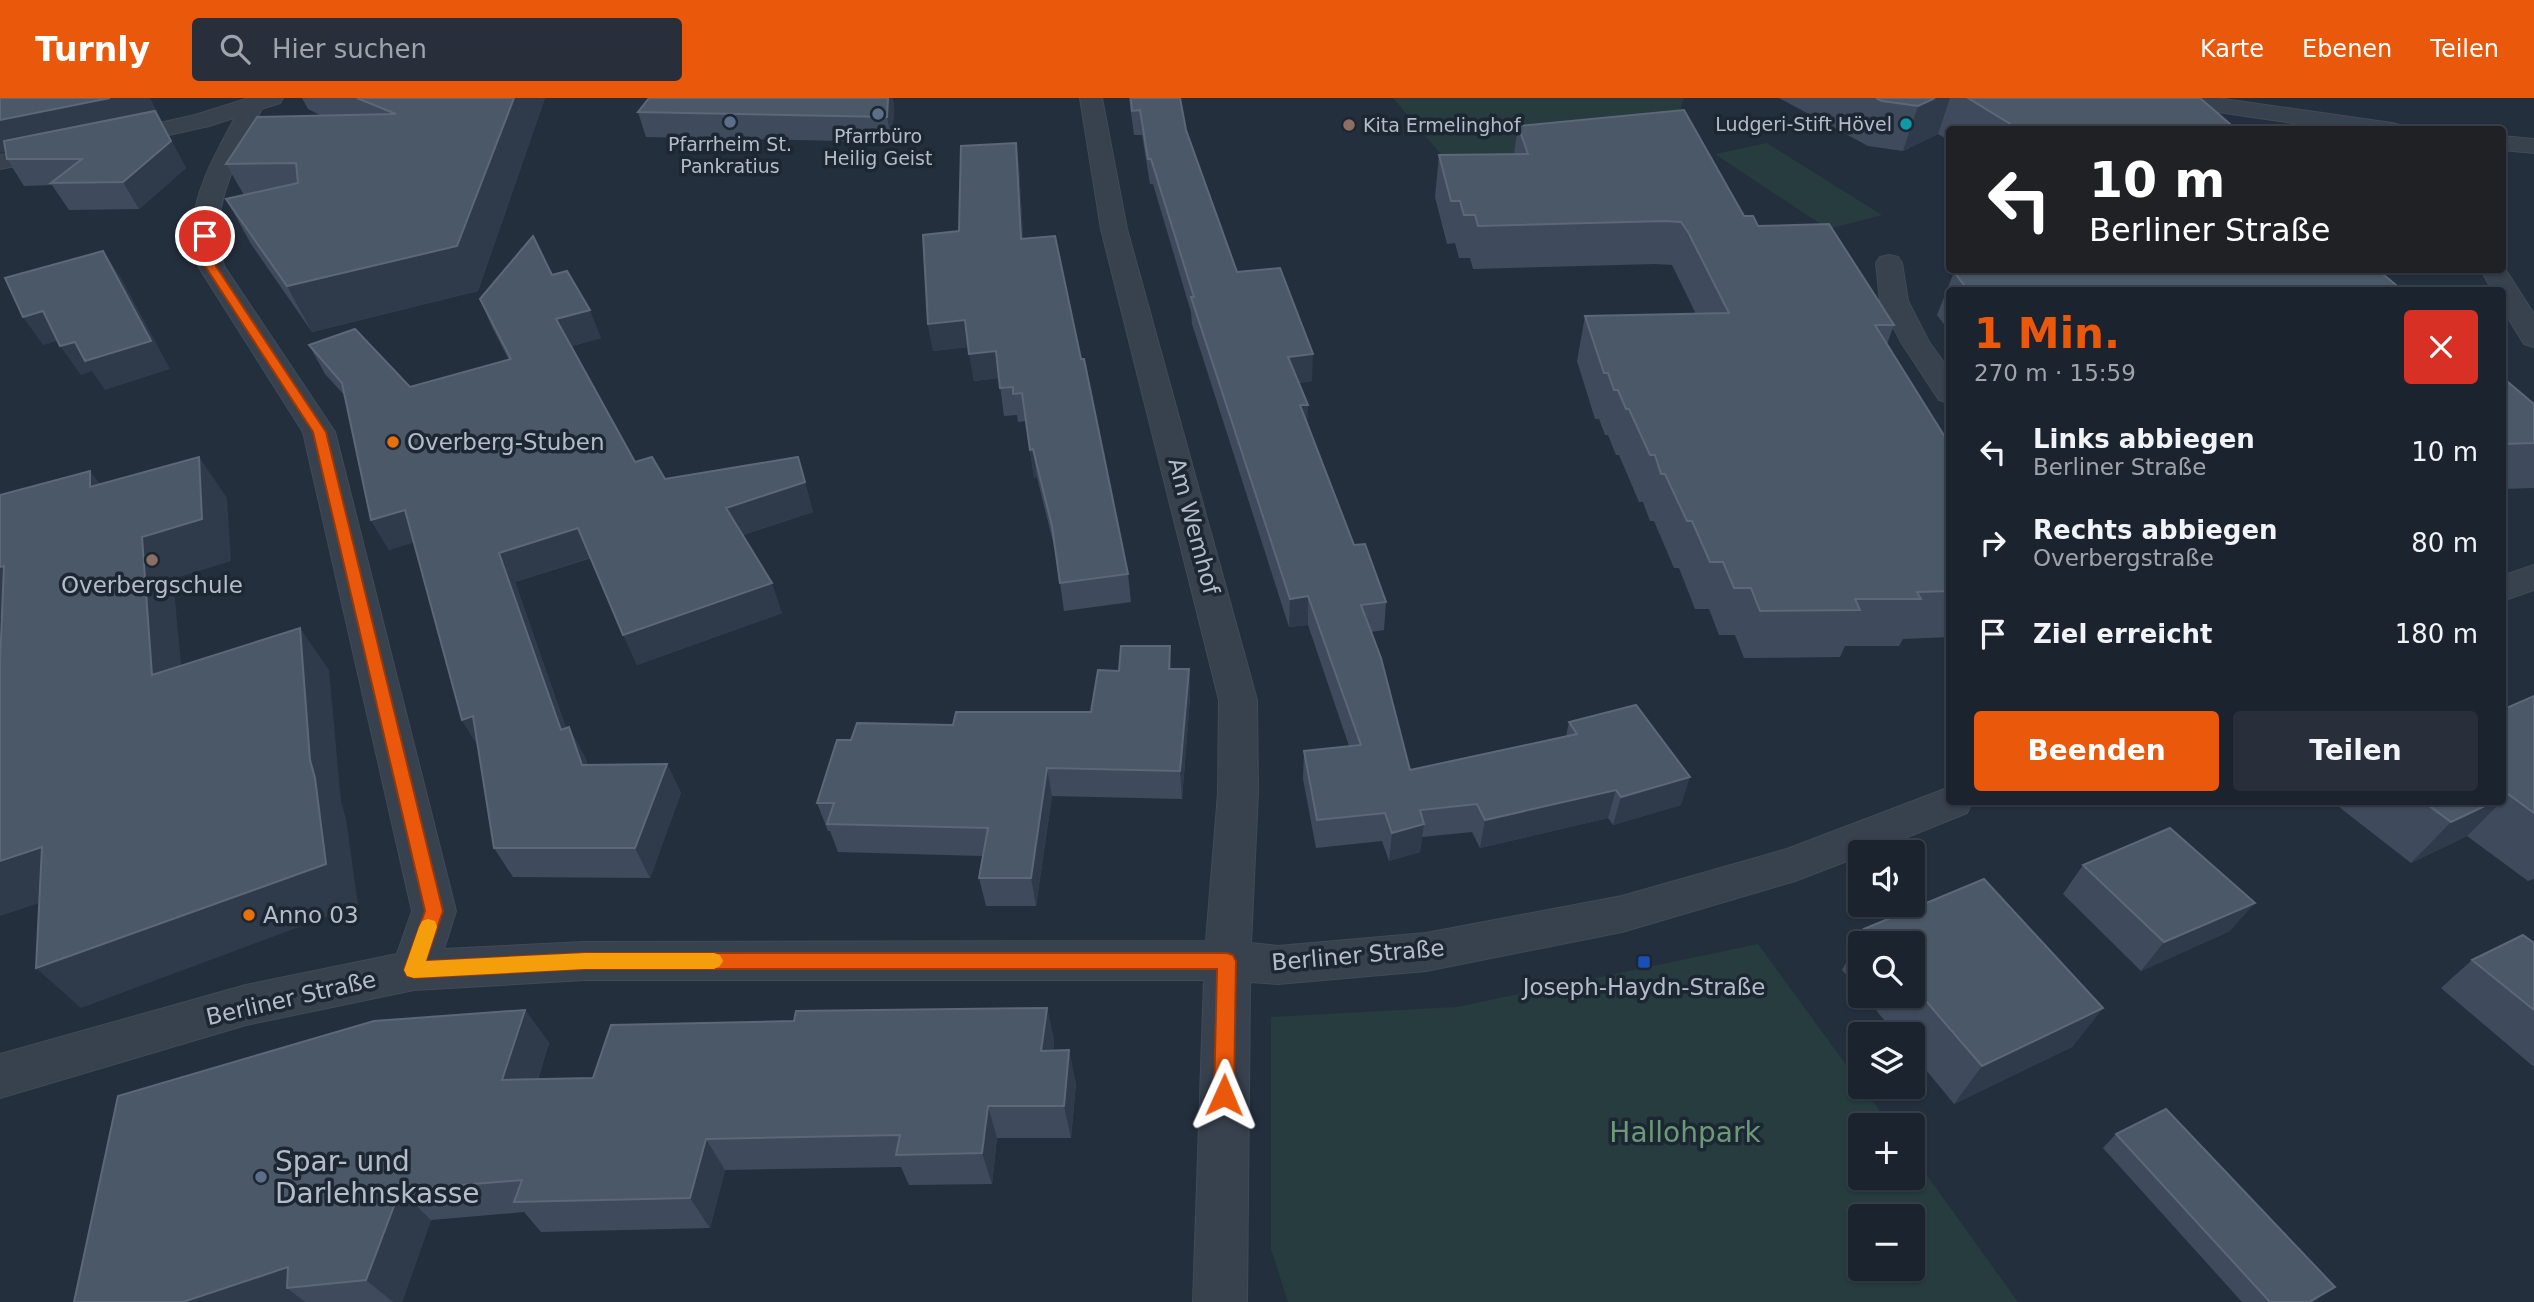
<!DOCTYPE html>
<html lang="de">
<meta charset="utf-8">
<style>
body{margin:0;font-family:"DejaVu Sans",sans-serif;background:#282f3a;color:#f1f3f6;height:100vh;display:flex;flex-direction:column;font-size:26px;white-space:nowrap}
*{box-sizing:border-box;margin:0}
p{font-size:23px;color:#a0a4aa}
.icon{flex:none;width:38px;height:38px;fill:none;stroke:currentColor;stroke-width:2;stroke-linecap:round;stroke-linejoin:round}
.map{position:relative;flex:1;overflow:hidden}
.drawer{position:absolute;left:1946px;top:189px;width:560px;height:518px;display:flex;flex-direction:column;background:#1b232e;border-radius:7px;box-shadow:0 2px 5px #0004,0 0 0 2px #39404a}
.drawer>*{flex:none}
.banner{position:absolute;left:1946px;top:28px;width:560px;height:147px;border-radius:7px;box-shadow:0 2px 5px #0004,0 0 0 2px #39404a;background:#202124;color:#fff;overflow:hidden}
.buttons{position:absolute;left:1848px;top:742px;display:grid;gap:14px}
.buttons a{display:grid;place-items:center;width:77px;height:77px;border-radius:7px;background:#1b232e;box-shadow:0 2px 5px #0004,0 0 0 2px #39404a;font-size:35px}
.pin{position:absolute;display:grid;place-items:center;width:60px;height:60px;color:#fff;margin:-30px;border:4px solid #fff;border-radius:50%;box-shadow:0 2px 7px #0007}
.me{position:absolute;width:77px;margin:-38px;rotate:1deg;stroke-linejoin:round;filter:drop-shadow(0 0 5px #0008)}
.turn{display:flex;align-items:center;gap:24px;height:147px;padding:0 28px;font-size:32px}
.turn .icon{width:91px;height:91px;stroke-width:2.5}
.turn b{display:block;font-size:49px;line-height:60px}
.round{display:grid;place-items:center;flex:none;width:74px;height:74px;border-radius:7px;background:#282f3a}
.overview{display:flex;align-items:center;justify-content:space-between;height:119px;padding:0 28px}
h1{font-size:42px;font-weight:700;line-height:52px;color:#ea580c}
.button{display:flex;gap:14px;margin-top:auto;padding:14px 28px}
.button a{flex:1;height:80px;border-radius:7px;background:#ea580c;color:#fff;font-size:28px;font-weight:700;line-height:80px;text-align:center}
.button a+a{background:#282f3a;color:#f1f3f6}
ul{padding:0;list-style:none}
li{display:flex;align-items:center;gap:21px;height:91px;padding:0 28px}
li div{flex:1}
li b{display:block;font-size:26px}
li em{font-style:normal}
header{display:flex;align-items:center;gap:42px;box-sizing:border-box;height:98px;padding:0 35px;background:#ea580c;color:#fff}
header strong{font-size:33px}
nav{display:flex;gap:38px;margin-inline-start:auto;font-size:24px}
.search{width:490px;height:63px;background:#282f3a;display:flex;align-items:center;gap:18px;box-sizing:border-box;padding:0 24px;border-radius:7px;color:#a0a4aa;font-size:26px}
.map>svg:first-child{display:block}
.green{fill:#263c3f;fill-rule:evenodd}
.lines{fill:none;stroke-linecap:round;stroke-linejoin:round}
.minor-casing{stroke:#414a57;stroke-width:2}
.tertiary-casing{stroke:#414a57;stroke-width:2}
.minor{fill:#38414e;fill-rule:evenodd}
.tertiary{fill:#38414e;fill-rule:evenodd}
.wall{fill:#3f4b5c}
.shaded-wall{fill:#2f3b4b}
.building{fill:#4b5868;stroke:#5c6777;stroke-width:2}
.route{fill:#ea580c;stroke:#983908;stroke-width:2}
.slow{fill:#f59e0b}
.service-dot{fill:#5c6f8a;stroke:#1d2633;stroke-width:2.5}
.culture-dot{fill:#0f9aa8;stroke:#1d2633;stroke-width:2.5}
.education-dot{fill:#8d6e63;stroke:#1d2633;stroke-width:2.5}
.food-dot{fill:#e8710a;stroke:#1d2633;stroke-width:2.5}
.transit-dot{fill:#1a4fb4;stroke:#1d2633;stroke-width:2.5}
.labels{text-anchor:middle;stroke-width:7;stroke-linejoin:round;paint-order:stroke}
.far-poi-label{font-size:19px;fill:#b4bcc9;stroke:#1d2633}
.poi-label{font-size:23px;fill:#b4bcc9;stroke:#1d2633;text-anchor:start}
.street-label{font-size:23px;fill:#b4bcc9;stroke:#1d2633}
.near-park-label{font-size:28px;fill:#6b9a76;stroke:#1d2633}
.near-poi-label{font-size:28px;fill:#b4bcc9;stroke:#1d2633;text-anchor:start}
</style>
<header>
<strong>Turnly</strong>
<div class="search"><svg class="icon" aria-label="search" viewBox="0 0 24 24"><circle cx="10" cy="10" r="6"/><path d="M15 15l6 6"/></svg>Hier suchen</div>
<nav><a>Karte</a><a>Ebenen</a><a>Teilen</a></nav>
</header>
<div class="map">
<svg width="2534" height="1204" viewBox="0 0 2534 1204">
<rect width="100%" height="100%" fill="#242f3e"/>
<!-- green -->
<path class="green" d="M1393 0H1684L1669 45 1451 68Z
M1767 45 1882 117 1828 131 1715 56Z
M1758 846 1890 1027H1860V1080H1913V1058L2018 1204H1288L1271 1151V919L1457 909ZM1860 1118H1913V1171H1860Z"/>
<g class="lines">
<defs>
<path id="minor" d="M1080 0H1102L1127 131 1257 602 1258 695 1251 845 1278 848 1426 835 1622 798 1787 751 1950 689V704H1972L1967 715 1870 754H1860V758L1795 783 1622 834 1426 873 1278 886 1250 884 1247 1204H1193L1204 882H585L414 892 246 927 0 1000V956L246 887 397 856 412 813 303 334 198 168C196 157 192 146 192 136 193 90 221 47 241 8L244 3H260L263 8C245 47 218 91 218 136 218 147 222 158 224 168L335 334 456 813 444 851 585 844 1206 843 1218 695 1219 602 1101 131Z
M1889 157 1898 159 1902 165 1908 203 1929 244 1950 273V305L1939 302 1935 296 1901 244 1880 203 1876 165 1880 159Z
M2502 166 2534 216V249L2524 246 2502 210V192H2492L2481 172H2502Z
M2534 467V492L2502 503V478Z"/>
<path id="tertiary" d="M249 0H283L280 5 209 28 115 49 107 47 103 42 107 37 195 17Z
M2159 0H2217L2392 25 2400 27 2403 32H2341L2170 7 2162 5Z
M2502 38 2534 41V55L2502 52Z
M60 46 68 48 72 53 68 58 0 71V57Z"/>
</defs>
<!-- minor casing -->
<use href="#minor" class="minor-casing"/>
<!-- tertiary casing -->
<use href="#tertiary" class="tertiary-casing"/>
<!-- minor -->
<use href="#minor" class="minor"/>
<!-- tertiary -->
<use href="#tertiary" class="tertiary"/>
</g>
<!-- wall -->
<path class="wall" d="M302 0H545L478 193 312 234 251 146 226 101 244 97 226 66 322 18 308 11Z
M649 0H892L894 6 892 44 646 39 638 14Z
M1129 0H1180L1186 32 1237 174 1312 283 1299 285 1308 326 1354 447 1386 504 1384 532 1371 534 1410 672 1566 638 1569 624 1681 707 1613 727 1608 720 1480 750 1472 734 1422 739 1420 754 1389 763 1382 743 1316 750 1303 681 1304 653 1349 648 1308 527 1289 529 1192 226 1191 214 1153 86H1150L1142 37H1134Z
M1779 0H2200L2237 32H1950V43L1938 36 1903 53 1868 48Z
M161 21 160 22 186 70 139 111 69 112 52 87 24 88 7 61 6 54Z
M1518 28 1744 118 1894 227 1887 246 1950 347V539L1903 541 1899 548H1845L1840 559 1744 560 1735 537H1719L1709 511H1695L1679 470H1674L1654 423H1650L1643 404H1639L1619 357H1616L1608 337H1605L1599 321H1595L1577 263 1585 218 1696 216 1672 167 1655 166 1473 171 1470 160H1459L1455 145 1447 146 1435 99 1439 57 1514 56Z
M1016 45 1019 70 1023 141 1081 261 1128 476 1131 504 1064 513 1056 456 1037 379 1034 380 1026 323 1018 324 1017 317 1004 318 999 280 974 283 968 249 933 253 928 226 959 133Z
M1967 172H2422H2379L2402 192H1950V234L1937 217 1954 174H1967Z
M552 177 601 240 572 248 635 364 665 381 798 359 813 414 743 437 782 515 637 567 591 460 515 484 566 630 585 659 588 667 667 666 681 695 650 780 513 779 494 750 478 648 462 622 414 444 389 452 371 422 345 298 325 276 309 247 410 289 509 262 492 229 480 201Z
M2502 279 2534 306V390L2502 391Z
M1171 571H1189L1190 600 1182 701 1052 698 1036 808H986L979 780 983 758 838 754 830 733H828L817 705 851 642 953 627 1091 614 1119 573Z
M2534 598V781L2528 783 2467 738 2411 765 2339 709 2344 704H2502V612Z
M2083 767 2230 833 2141 873 2063 796Z
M1984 781 2103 910 2072 949 1954 1006 1913 956V936H1896L1864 898H1913V845H1860V893L1842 872 1864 831Z
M2534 845V969L2441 890 2472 862Z
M1047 910 1054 943 1053 952 1076 985 1071 1040H997L992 1086 909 1087 901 1069 725 1072 710 1130 541 1134 524 1114 431 1122 402 1204H74L525 912 549 945 538 981 593 980 794 923Z
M2116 1036 2318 1201 2313 1204H2242L2103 1050Z"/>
<!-- shaded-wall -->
<path class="shaded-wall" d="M110 0H150L161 21 160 22 186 70 139 111 123 84 159 22 0 55V22Z
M514 0H545L478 193 312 234 287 188Z
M888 0H892L894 6 892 44 887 19Z
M1935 0H1950L1938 36 1903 53 1918 8Z
M1016 45 1019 70 1025 167 1021 141Z
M103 153 121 180 170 271 105 292 92 273 81 277 60 248 75 244Z
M590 212 601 240 568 249 556 221Z
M43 213 63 241 43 247 23 219Z
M965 222 970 249 933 253 928 226Z
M996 253 1001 280 974 283 969 256Z
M1313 256 1312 283 1288 286V259Z
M1300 307H1308L1307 334Z
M1033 351 1037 379 1034 380 1030 352Z
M199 359 227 400 231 463 173 481 186 619 152 577 142 439Z
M798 359 813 414 736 439 726 410Z
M90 373 121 414 90 389Z
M405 412 422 442 389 452 371 422Z
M578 430 592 459 515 484 577 662 561 632 499 455Z
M4 468 39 510 0 521V469Z
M772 485 782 515 637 567 623 537Z
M1308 498V527L1289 529 1290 501Z
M300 530 329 572 341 704 346 721 358 807 81 910 36 870 310 662Z
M1170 548 1172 577 1169 571Z
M1189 571 1190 600 1182 701 1180 673Z
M473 618 480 652 462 622Z
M569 629 585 659 598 696 582 667Z
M667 666 681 695 650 780 635 750Z
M1047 670 1052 698 1036 808 1031 780Z
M1690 679 1681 707 1613 727 1621 699Z
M1616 692 1608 720 1480 750 1485 722Z
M2493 704H2501L2467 738 2411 765 2451 724Z
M1424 726 1420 754 1389 763 1392 735Z
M42 749 84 790 0 818V763Z
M2255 805 2230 833 2141 873 2164 844Z
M1047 910 1054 943 1049 985 1041 953Z
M2103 910 2072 949 1954 1006 1982 968Z
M525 912 549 945 527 1014 502 982Z
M1069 952 1076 985 1071 1040 1064 1008Z
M988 1008 997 1040 992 1086 982 1055Z
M706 1041 725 1072 710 1130 690 1100Z
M400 1092 431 1122 402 1204H393L366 1182Z
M288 1169 287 1190 305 1204H183Z
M2335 1189 2313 1204H2309Z"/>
<!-- building -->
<path class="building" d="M0 0H110L0 22Z
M357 0H514L457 148 287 188 226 101 298 85 296 65 226 66 257 19 396 16Z
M649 0H888L887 19 638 14Z
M1131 0H1180L1186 32 1237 174 1280 170 1313 256 1288 259 1308 307H1300L1354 447 1365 446 1386 504 1361 507 1381 560 1410 672 1577 636 1569 624 1636 607 1690 679 1621 699 1616 692 1485 722 1477 706 1420 712 1424 726 1392 735 1385 715 1317 722 1304 653 1361 647 1308 498 1290 501 1191 199H1194L1151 61H1148L1140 12 1132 13Z
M1876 0H1935L1918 8 1882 3Z
M1968 0H2200L2237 32H2025L2017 30Z
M1684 12 1744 118H1753L1758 128 1829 126 1894 227H1875L1950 347V493L1917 494 1921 501H1855L1860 512 1760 513 1751 490H1734L1723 464H1710L1692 423H1687L1665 376H1661L1655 357H1650L1629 311H1626L1618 292H1614L1608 275H1604L1585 218 1729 215 1688 134 1681 124 1664 123 1478 128 1475 117H1464L1460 103H1451L1439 57 1528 56 1518 28Z
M155 13 171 43 123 84 51 85 82 61H7L4 43Z
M1016 45 1021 141 1055 138 1081 261H1084L1128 476 1060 485 1052 428 1033 351 1030 352 1022 295 1013 296V289L1000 290 996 253 969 256 965 222 928 226 923 137 959 133 961 48Z
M533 138 552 177 567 173 590 212 556 221 635 364 652 359 665 381 798 359 805 384 726 410 772 485 623 537 578 430 499 455 561 632 569 629 582 667 667 666 635 750H494L473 618 462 622 405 412 371 422 342 285 309 247 355 231 410 289 511 261 480 201Z
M103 153 151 243 85 263 75 244 60 248 43 213 23 219 5 180Z
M2013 172H2378L2402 192H1968L1954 174 2014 173Z
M2502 279 2534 306V345L2502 346Z
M199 359 202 421 142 439 152 577 300 530 310 662 315 680 326 766 36 870 42 749 0 763V564L4 468 0 469V397L90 373V389Z
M1121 548H1170L1169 571H1189L1180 673 1047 670 1031 780H979L988 730 827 726 834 705H817L837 642H851L857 625 953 627 956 614H1091L1098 572 1119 573Z
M2534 598V715L2508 696 2502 699V612Z
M2424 704H2493L2451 724Z
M2170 730 2255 805 2164 844 2083 767Z
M1984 781 2103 910 1982 968 1913 888V845H1876L1864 831Z
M2523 837 2534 845V912L2472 862Z
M1047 910 1041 953 1069 952 1064 1008H988L982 1055 896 1057 900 1037 706 1041 690 1100 514 1104 522 1082 400 1092 366 1182 287 1190 288 1169 183 1204H74L118 998 374 923 525 912 502 982 593 980 611 927 794 923 796 913Z
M2166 1011 2335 1189 2309 1204H2270L2116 1036Z"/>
<!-- route -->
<path class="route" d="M205 135 210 138 216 168 326 334 443 813 426 863 585 855H1227L1233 857 1236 863 1234 997 1231 1004 1224 1006 1217 1004 1214 997 1217 871H585L414 880 407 878 404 872 425 813 313 334 205 168 199 138Z"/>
<!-- slow -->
<path class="slow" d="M428 821 435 823 437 829 426 863 585 855H714L720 857 723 863 720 868 714 871H585L414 880 407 878 404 872 419 829 422 823Z"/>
<!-- markers -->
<g class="service-dot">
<circle cx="878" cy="16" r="7"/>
<circle cx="730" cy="24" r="7"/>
<circle cx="261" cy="1079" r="7"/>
</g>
<circle class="culture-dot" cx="1906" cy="26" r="7"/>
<g class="education-dot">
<circle cx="1349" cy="27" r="7"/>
<circle cx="152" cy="462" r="7"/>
</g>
<g class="food-dot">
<circle cx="393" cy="344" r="7"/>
<circle cx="249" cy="817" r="7"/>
</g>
<rect class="transit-dot" x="1637" y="857" width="14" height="14" rx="3.5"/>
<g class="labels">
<!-- far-poi labels -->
<g class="far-poi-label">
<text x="1892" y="33" text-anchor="end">Ludgeri-Stift Hövel</text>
<text x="1363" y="34" text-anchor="start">Kita Ermelinghof</text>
<text x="878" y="45">Pfarrbüro<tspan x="878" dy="22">Heilig Geist</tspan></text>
<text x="730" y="53">Pfarrheim St.<tspan x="730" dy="22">Pankratius</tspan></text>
</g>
<!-- poi labels -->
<g class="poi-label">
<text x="407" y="352">Overberg-Stuben</text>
<text x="152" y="495" text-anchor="middle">Overbergschule</text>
<text x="263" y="825">Anno 03</text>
<text x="1644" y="897" text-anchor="middle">Joseph-Haydn-Straße</text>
</g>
<!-- street labels -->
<g class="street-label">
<text transform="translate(1194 428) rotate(75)" y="8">Am Wemhof</text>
<text transform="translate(1358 857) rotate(-5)" y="8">Berliner Straße</text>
<text transform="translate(291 900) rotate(-13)" y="8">Berliner Straße</text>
</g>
<!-- near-park labels -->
<g class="near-park-label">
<text x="1685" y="1044">Hallohpark</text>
</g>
<!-- near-poi labels -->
<g class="near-poi-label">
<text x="275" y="1073">Spar- und<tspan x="275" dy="32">Darlehnskasse</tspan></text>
</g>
</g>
</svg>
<div class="buttons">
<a><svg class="icon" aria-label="sound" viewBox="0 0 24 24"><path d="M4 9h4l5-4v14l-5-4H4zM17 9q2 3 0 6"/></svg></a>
<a><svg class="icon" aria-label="search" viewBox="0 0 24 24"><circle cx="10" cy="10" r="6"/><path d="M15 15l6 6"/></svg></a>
<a><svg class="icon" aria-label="layers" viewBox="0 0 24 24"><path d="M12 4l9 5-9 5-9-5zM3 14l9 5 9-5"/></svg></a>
<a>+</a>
<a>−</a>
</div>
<div class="pin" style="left:205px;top:138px;background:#d93025"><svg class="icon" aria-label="arrive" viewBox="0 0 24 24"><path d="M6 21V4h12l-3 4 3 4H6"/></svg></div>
<svg class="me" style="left:1224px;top:997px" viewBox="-20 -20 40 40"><path d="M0-17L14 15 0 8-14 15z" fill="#ea580c" stroke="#fff" stroke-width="4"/></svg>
<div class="banner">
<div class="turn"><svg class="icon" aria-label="left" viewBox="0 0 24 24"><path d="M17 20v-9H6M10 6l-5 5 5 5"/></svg><div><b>10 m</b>Berliner Straße</div></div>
</div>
<section class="drawer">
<div class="overview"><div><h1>1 Min.</h1><p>270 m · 15:59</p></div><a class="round" style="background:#d93025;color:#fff"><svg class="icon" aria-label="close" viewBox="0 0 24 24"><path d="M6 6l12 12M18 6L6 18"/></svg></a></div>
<ul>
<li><svg class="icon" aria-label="left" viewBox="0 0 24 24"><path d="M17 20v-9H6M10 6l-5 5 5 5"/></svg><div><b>Links abbiegen</b><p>Berliner Straße</p></div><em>10 m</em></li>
<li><svg class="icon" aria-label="right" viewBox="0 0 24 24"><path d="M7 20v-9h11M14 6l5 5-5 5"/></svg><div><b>Rechts abbiegen</b><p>Overbergstraße</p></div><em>80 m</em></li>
<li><svg class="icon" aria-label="arrive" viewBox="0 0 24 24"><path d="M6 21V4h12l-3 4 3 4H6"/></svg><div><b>Ziel erreicht</b></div><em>180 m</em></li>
</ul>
<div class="button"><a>Beenden</a><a>Teilen</a></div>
</section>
</div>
